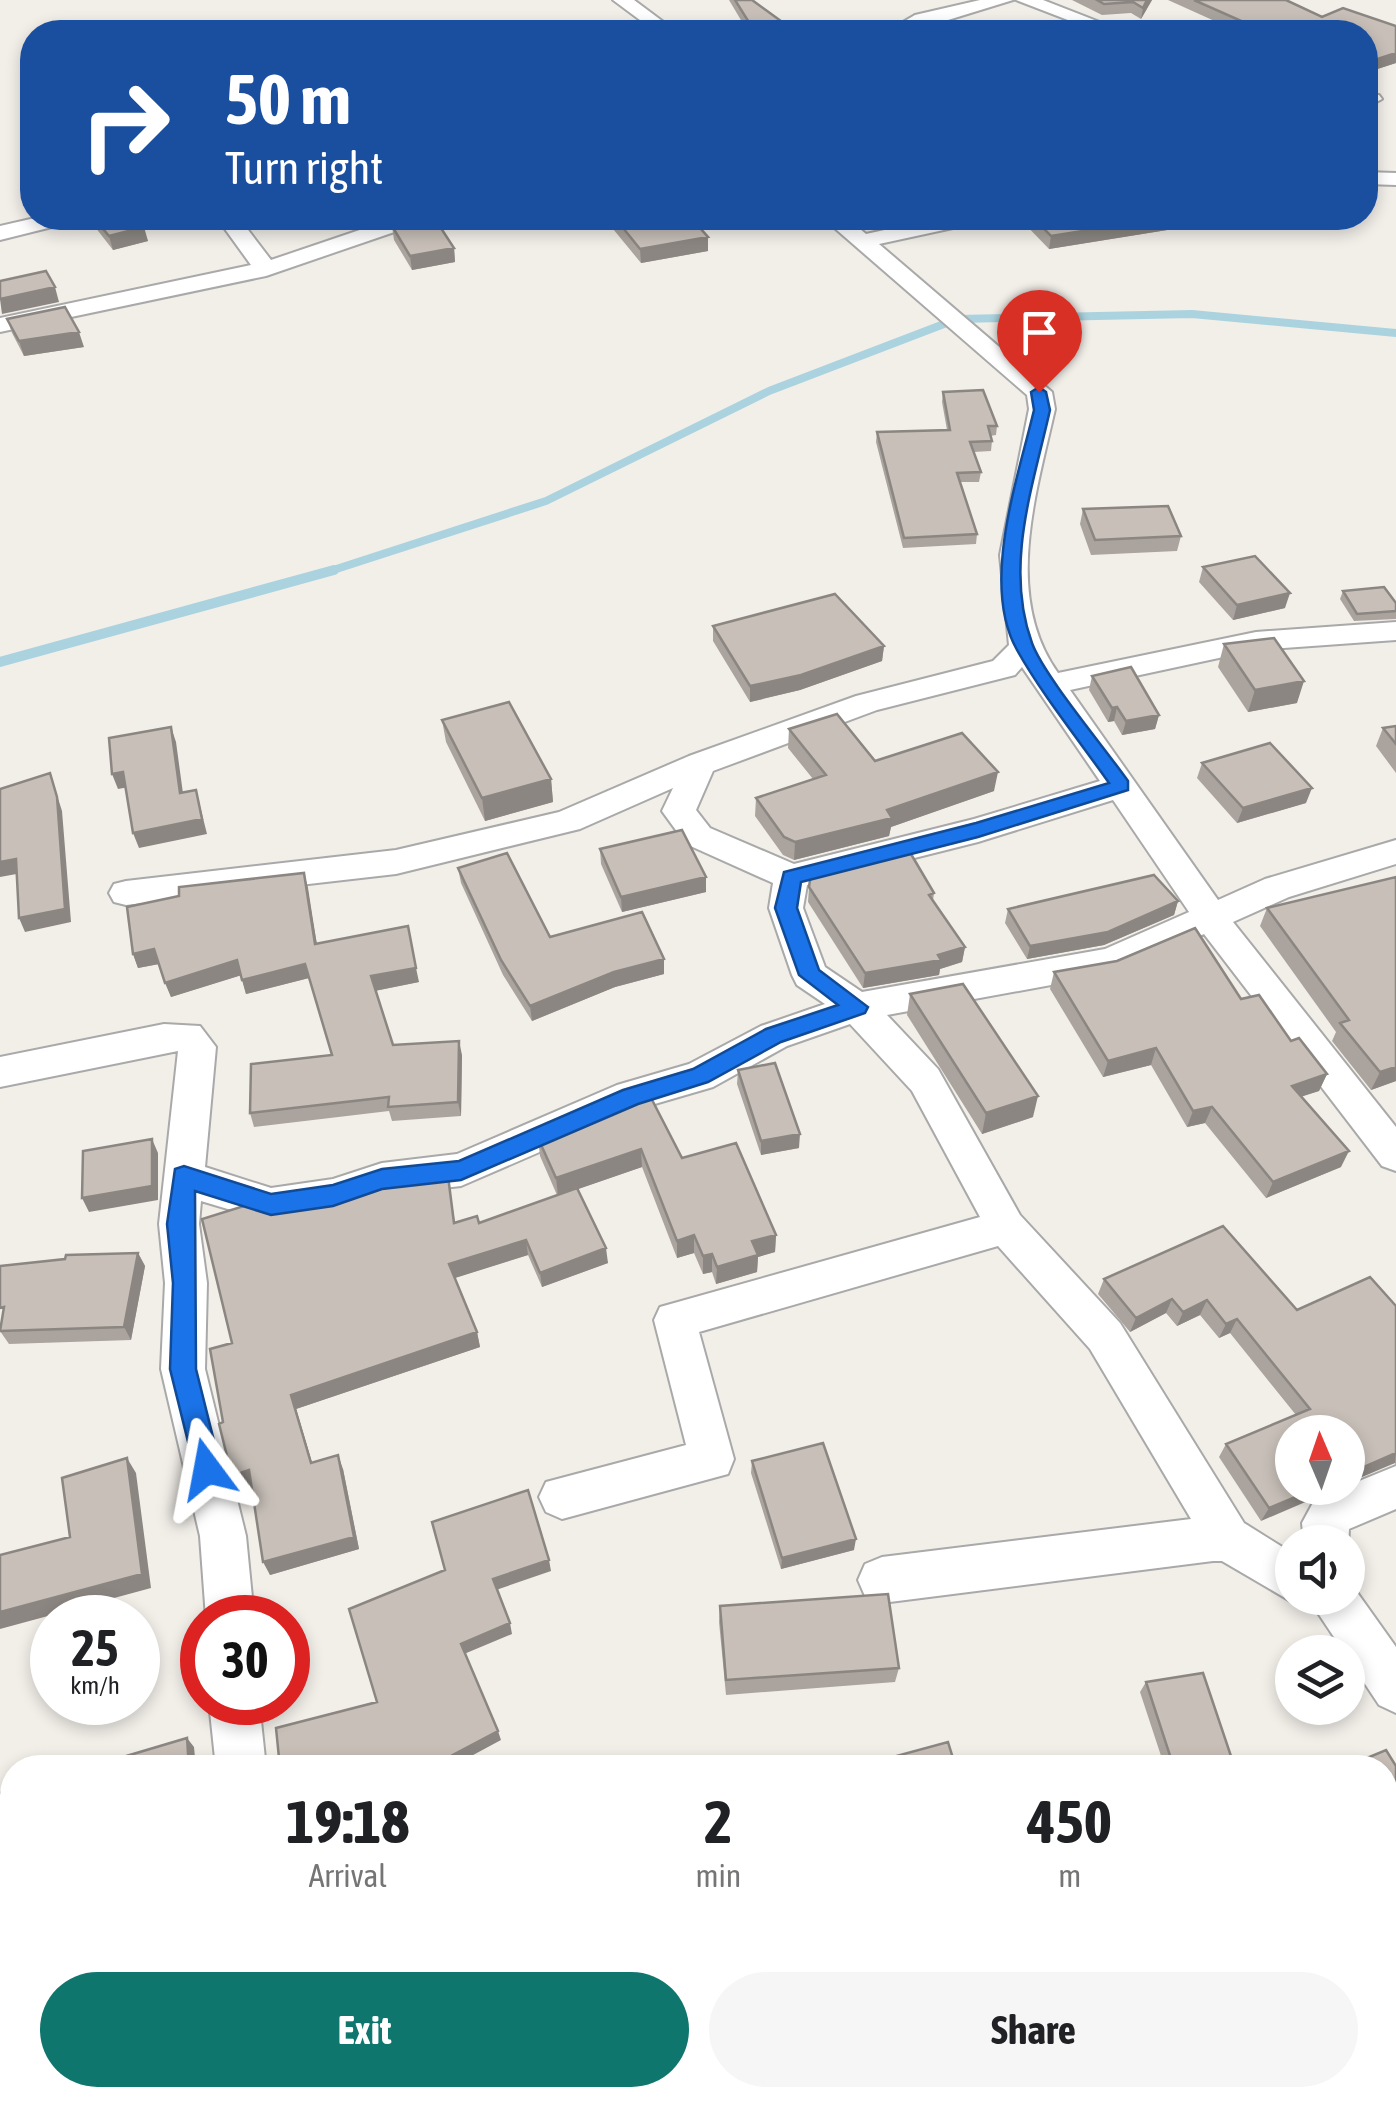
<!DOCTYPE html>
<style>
body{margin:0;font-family:"Asap Condensed",sans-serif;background:#f6f6f6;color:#202124;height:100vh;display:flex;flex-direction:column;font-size:38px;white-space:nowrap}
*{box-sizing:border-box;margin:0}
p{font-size:32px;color:#757577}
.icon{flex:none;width:55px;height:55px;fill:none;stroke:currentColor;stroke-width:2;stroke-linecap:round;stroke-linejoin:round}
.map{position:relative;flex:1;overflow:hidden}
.side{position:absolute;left:0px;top:1755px;width:1398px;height:352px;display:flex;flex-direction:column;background:#fff;border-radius:40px 40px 0 0;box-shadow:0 5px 15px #0003}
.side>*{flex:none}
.hud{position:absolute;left:20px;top:20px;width:1358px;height:210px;border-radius:40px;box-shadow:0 5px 15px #0003;background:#1a4fa0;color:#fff;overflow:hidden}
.needle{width:65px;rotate:358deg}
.controls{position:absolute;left:1275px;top:1415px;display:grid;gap:20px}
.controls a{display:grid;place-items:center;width:90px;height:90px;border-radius:50%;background:#fff;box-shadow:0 5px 15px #0003;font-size:50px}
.speed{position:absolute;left:30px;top:1595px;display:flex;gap:20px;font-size:50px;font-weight:700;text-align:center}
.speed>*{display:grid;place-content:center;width:130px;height:130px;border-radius:50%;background:#fff;box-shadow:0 5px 15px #0003;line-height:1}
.speed small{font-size:25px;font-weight:400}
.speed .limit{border:15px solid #d22;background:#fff;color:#111}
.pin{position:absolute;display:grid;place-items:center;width:85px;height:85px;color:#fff;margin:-102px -42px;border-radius:50% 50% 50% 0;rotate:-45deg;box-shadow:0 0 10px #0007}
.pin .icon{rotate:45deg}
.me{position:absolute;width:110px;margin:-55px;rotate:347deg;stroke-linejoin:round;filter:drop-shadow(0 0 8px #0008)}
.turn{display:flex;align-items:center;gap:35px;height:210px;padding:0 40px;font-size:45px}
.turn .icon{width:130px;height:130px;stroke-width:2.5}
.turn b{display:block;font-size:70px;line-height:85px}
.eta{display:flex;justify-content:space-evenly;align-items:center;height:170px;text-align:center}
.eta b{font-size:60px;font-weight:700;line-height:70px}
.primary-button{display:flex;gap:20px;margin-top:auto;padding:20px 40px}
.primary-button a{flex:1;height:115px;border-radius:60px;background:#0f766e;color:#fff;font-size:40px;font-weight:700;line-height:115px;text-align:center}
.primary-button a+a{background:#f6f6f6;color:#202124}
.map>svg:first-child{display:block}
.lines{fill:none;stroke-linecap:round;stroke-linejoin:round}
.stream-far1{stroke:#aad3df;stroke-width:8}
.stream{stroke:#aad3df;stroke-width:10}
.minor-casing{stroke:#a9a9a9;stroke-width:4}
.minor{fill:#fff;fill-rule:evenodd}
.wall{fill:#aba49e}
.shaded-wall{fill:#8b8681}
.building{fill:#c7bfb8;stroke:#8b8681;stroke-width:2.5}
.route{fill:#1a73e8;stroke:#114b97;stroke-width:2.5}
</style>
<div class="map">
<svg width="1396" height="2107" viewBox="0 0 1396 2107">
<rect width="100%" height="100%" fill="#f2efe9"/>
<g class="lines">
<!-- stream-far1 -->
<path class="stream-far1" d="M324 573 546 501 769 391 957 319 1192 314 1396 333"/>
<!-- stream -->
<path class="stream" d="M0 662 334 570"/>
<defs>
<path id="minor" d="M613 0H634L677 32H656Z
M980 0H1013L909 32H886L915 15Z
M1016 0H1043L1115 28 1099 32Z
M1365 95H1379L1382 99 1365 108Z
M1365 172 1396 173V185L1365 184Z
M35 218H71L68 223 0 240V226Z
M217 218H239L271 260 395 218H469L458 225 406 228 266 276 0 332V318L251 265Z
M823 218H847L866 234 940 218H979L976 223 879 244 1052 392 1055 409C1036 494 1003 596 1058 673L1256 632 1396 622V640L1256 650 1070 690 1218 900 1265 879 1396 840V864L1289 897 1233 922 1396 1127V1171L1382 1166 1204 934 1111 974 887 1015 938 1069 1020 1215 1120 1323 1244 1523 1292 1553V1598H1303L1292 1602 1222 1561H1213L882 1603 865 1596 858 1580 865 1564 882 1557 1191 1519 1090 1349 998 1246 699 1332 734 1459 728 1474 562 1519 546 1512 539 1497 546 1482 686 1445 654 1320 660 1307 980 1217 912 1091 850 1024 787 1046 713 1087 641 1108 461 1186 383 1195 333 1213 271 1222 201 1201 199 1224 207 1283 205 1369 246 1536 254 1618H206L200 1536 161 1369 165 1283 159 1224 178 1051 0 1087V1057L164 1024 200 1026 216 1047 205 1167 271 1188 333 1179 382 1163 457 1154 617 1085 689 1064 761 1026 825 1004 797 985 792 975 769 908 773 883 686 844 662 811 673 788 580 829 396 874 126 905 114 902 109 893 114 884 126 881 396 850 559 812 689 756 856 696 993 661 1009 645 1000 555 1029 409 1027 395ZM1022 667 1100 781 974 819 794 864 710 828 696 810 713 771 877 710 1015 675ZM1113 800 1189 912 1105 949 862 992 825 967 803 908 807 885 978 842Z
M1396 1466V1509L1349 1529 1348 1548V1542H1304L1302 1523 1315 1499Z
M1349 1581 1396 1647V1713L1379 1705 1308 1598H1348Z
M209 1702H259L266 1768H216Z
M0 1983 12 1984V2039H0Z
M618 2095H674L675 2107H619Z
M1132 2095H1188L1193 2107H1137Z"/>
</defs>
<!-- minor casing -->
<use href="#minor" class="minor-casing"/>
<!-- minor -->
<use href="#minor" class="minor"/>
</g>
<!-- wall -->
<path class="wall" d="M729 0H752L796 32H748Z
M1072 0H1152L1141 19 1131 13 1102 15Z
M1168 0H1286L1322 17 1396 26V63L1365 73V32H1239Z
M88 218H136L148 241 113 250Z
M604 218H691L708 251 641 263Z
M1019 218H1193L1192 226 1049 249Z
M392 226 454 248 455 262 412 270 394 240Z
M7 319 84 347 24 356 12 333Z
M943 392 997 426 996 435 990 436 992 441 991 451 974 452 981 472 979 482H960L977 534 976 544 903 548 876 442 877 432 947 430 942 402Z
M1083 509 1181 536 1177 551 1091 555 1080 524Z
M1203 567 1285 608 1233 620 1199 582Z
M1343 591 1396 603V619L1354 621 1340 599Z
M713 626 884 646 882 661 800 690 750 702 713 641Z
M1224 644 1297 703 1248 712 1218 667Z
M1092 676 1159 715 1155 729 1122 735 1114 721 1108 722 1089 690Z
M442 720 551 779 553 802 485 821 446 742Z
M1396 726V773L1376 746 1383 728Z
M789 729 875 761 994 791 891 827 889 836 794 860 783 855 755 816 756 798 813 779 788 748Z
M1202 763 1306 803 1237 823 1197 778Z
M600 849 706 892 622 912 601 864Z
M458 868 550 937 664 974 615 987 532 1021 503 975 461 883Z
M304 873 317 944 419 982 375 991 393 1045 462 1055 461 1116 392 1121 389 1111 254 1127 250 1113 332 1055 309 978 246 994 241 975 171 997 159 964 138 968 133 954Z
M809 887 934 893 933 901 965 947 962 962 940 969 939 975 863 988 808 902Z
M1178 901 1174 915 1104 945 1027 959 1005 923 1008 909Z
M1267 908 1396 1081 1371 1090 1332 1041 1336 1032 1260 926Z
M1054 972 1241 999 1291 1041 1327 1074 1319 1091 1302 1096 1341 1167 1266 1198 1205 1123 1187 1127 1151 1065 1103 1077 1050 989Z
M910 994 1033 1117 982 1134 907 1015Z
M738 1070 799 1148 761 1155 737 1084Z
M648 1092 682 1158 776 1235 775 1252 758 1257 757 1272 716 1284 712 1272 703 1274 694 1253 677 1258 642 1167 578 1189 608 1263 542 1287 528 1255 454 1278 477 1332 480 1347 296 1409 312 1463 343 1469 359 1549 270 1575 252 1485 238 1489 223 1422 232 1343 266 1211 329 1202 448 1176 455 1223H479L557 1195 540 1156 538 1138Z
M138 1253 145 1266 131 1340 9 1344 0 1331 2 1324Z
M1104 1279 1297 1310 1396 1306V1466L1395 1463 1292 1488 1261 1521 1219 1457 1226 1444 1296 1415 1230 1333 1219 1338 1200 1315 1177 1326 1166 1313 1130 1332 1098 1294Z
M752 1461 854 1550 781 1569 751 1473Z
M720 1606 899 1668 895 1682 726 1695 719 1622Z
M1146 1682 1235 1768H1165L1140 1692Z
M1396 2029V2070L1394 2030Z
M554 2095V2102L491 2107H430Z
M846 2095H949L953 2107H849Z"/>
<!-- shaded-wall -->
<path class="shaded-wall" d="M1147 0H1152L1141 19 1143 8Z
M1396 53V63L1365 73V63Z
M1165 218H1193L1192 226 1049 249 1051 236Z
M144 227 148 241 113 250 109 236Z
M708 237V251L641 263 640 249Z
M454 248 455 262 412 270 410 256Z
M55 287 59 302 2 314 0 299Z
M79 332 84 347 24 356 19 341Z
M1290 593 1285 608 1233 620 1237 605Z
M884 646 882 661 800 690 750 702V686Z
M1304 681 1297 703 1248 712 1255 690Z
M1117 707 1114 721 1108 722 1112 708Z
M1159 715 1155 729 1122 735 1126 721Z
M171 727 176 742 185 808 180 793Z
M123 772 129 787 118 789 112 774Z
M998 772 994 791 891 827 889 836 794 860 795 842Z
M50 773 62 811 71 922 25 932 19 918Z
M551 779 553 802 485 821 482 798Z
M1312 788 1306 803 1237 823 1243 808Z
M196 790 207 834 139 848 133 833Z
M16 859 22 873 0 877V862Z
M304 873 308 888 319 958 315 944Z
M706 877V892L622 912 621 897Z
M1178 901 1174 915 1104 945 1027 959 1030 946Z
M965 947 962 962 940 969 939 975 863 988 865 973Z
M154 949 159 964 138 968 133 954Z
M664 959V974L615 987 532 1021 530 1006 614 972Z
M237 960 242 975 171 997 165 983Z
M305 964 309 978 246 994 242 980Z
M416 968 419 982 374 991 371 976Z
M459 1041 462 1055 461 1116 458 1102Z
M1156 1048 1151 1065 1103 1077 1108 1061Z
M1396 1067V1081L1371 1090 1380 1072Z
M1327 1074 1319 1091 1285 1102 1292 1086Z
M1038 1096 1033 1117 982 1134 986 1113Z
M1212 1107 1205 1123 1187 1127 1193 1111Z
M800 1134 799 1148 761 1155V1141Z
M152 1139 158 1153V1200L89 1212 82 1198Z
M641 1149 642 1167 558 1196 556 1178Z
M1349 1151 1341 1167 1266 1198 1273 1182Z
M694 1235V1253L677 1258V1241Z
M776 1235 775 1252 758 1257 757 1272 716 1284 717 1267 752 1241Z
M526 1240 528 1255 452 1279 449 1264Z
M606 1248 608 1263 542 1287 540 1273Z
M138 1253 145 1266 131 1340 124 1327Z
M712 1254V1272L703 1274V1256Z
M1172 1299 1166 1313 1130 1332 1136 1318Z
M1207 1300 1200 1315 1177 1326 1183 1312Z
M1237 1319 1230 1333 1219 1338 1226 1324Z
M477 1332 480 1347 296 1409 316 1476 311 1463 291 1395Z
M1396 1453 1395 1463 1348 1483V1474Z
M338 1455 343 1469 359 1549 270 1575 263 1562Z
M127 1458 136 1473 151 1588 0 1629V1612L142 1574Z
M249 1470 256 1483 238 1489 232 1476Z
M1317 1488H1338L1261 1521 1269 1508Z
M856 1539 854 1550 781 1569 782 1558Z
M549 1560 551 1571 496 1590 493 1579Z
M510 1623 512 1634 464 1654 461 1644Z
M498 1731 501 1740 449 1768H428Z
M187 1738 194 1747 196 1768H189Z
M1396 1837V1840L1385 1845V1841Z
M12 1838V1849L5 1852 9 1959 0 1962V1842Z
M114 2095H125V2107H113Z
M367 2095H373V2107H367Z"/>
<!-- building -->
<path class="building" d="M735 0H752L796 32H755Z
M1097 0H1147L1143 8 1133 2 1104 4Z
M1194 0H1286L1322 17 1343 8 1396 26V53L1365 63V32H1266Z
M94 218H136L144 227 109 236Z
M615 218H691L708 237 640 249Z
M1033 218H1165L1051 236Z
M435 219 454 248 410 256 392 226Z
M46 271 55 287 0 299V281Z
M65 307 79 332 19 341 7 319Z
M983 390 997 426H988L992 441 970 442 981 472 957 473 977 534 904 538 877 432 950 430 943 392Z
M1168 506 1181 536 1095 540 1083 509Z
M1255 556 1290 593 1237 605 1203 567Z
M1384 587 1396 603V611L1357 614 1343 591Z
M835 594 884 646 801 675 750 686 713 626Z
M1274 638 1304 681 1255 690 1224 644Z
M1131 667 1159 715 1126 721 1117 707 1112 708 1092 676Z
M509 702 551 779 482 798 442 720Z
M837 714 875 761 962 733 998 772 887 810 892 818 795 842 784 837 756 798 826 775 789 729Z
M1396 726V744L1383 728Z
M171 727 180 793 196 790 202 819 133 833 123 772 112 774 109 738Z
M1270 743 1312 788 1243 808 1202 763Z
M50 773 57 797 65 909 19 918 16 859 0 862V789Z
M682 830 706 877 621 897 600 849Z
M908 849 934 893 929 895 965 947 938 955 941 960 865 973 809 887 811 873Z
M507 853 550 937 642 912 664 959 614 972 530 1006 501 960 458 868Z
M304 873 315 944 408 926 416 968 371 976 393 1045 459 1041 458 1102 388 1107 389 1097 250 1113 251 1064 332 1055 305 964 242 980 237 960 165 983 154 949 133 954 127 907 179 896V887Z
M1154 875 1178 901 1108 932 1030 946 1008 909Z
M1396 877V1067L1380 1072 1340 1023 1349 1020 1267 908Z
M1195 928 1241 999 1259 995 1291 1041 1299 1038 1327 1074 1292 1086 1349 1151 1273 1182 1212 1107 1193 1111 1156 1048 1108 1061 1054 972 1117 961Z
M963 984 1038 1096 986 1113 910 994Z
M775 1063 800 1134 761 1141 738 1070Z
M648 1092 682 1158 736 1143 776 1235 752 1241 758 1255 717 1267 712 1254 703 1256 694 1235 677 1241 641 1149 556 1178 538 1138Z
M152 1139V1186L82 1198 83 1151Z
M448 1176 454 1223 477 1216 479 1223 577 1188 606 1248 540 1273 526 1240 449 1264 477 1332 291 1395 311 1463 338 1455 354 1537 263 1562 249 1470 232 1476 219 1424 223 1422 210 1349 232 1343 202 1219 247 1205 266 1211 329 1202 380 1183Z
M1223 1226 1297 1310 1370 1277 1396 1306V1453L1348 1474V1432H1292V1488H1317L1269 1508 1226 1444 1310 1409 1237 1319 1226 1324 1207 1300 1183 1312 1172 1299 1136 1318 1104 1279Z
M138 1253 124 1327 0 1331 4 1307 0 1308V1266L65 1259 66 1255Z
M823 1443 856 1539 782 1558 752 1461Z
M127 1458 142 1574 0 1612V1555L70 1537 62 1478Z
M528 1490 549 1560 493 1579 510 1623 461 1644 498 1731 428 1768H280L276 1728 377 1702 349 1609 445 1570 432 1522Z
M888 1594 899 1668 726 1680 720 1606Z
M1203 1673 1235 1768H1174L1146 1682Z
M187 1738 189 1768H86Z
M948 1742 956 1768H864L863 1765Z
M1386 1750 1396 1766V1837L1385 1841V1768H1343Z
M12 1789V1838L0 1842V1793Z
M15 2095H114L113 2107H0V2099Z
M290 2095H367V2107H290Z
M430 2095H551V2097L430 2107Z
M571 2095H613L614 2103 621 2107H572Z
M766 2095H793L797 2107H738Z
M852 2095H949L953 2107H855Z
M1274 2095H1302L1305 2107H1209L1208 2102Z"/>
<!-- route -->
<path class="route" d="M1039 387 1046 392 1050 410C1033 486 1004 566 1032 643 1044 676 1105 748 1128 781V790L978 837 801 882 797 908 819 970 868 1007 865 1013 781 1042 708 1082 638 1104 461 1180 382 1189 333 1206 271 1215 195 1191 196 1369 221 1469 217 1478 207 1482 197 1478 170 1369 173 1283 167 1224 175 1169 184 1166 271 1194 333 1185 382 1169 459 1161 623 1090 693 1069 766 1029 838 1005 799 975 775 908 784 872 976 823 1109 783C1078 739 1043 696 1017 650 980 584 1018 478 1034 410L1031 392Z"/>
</svg>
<div class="controls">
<a><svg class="needle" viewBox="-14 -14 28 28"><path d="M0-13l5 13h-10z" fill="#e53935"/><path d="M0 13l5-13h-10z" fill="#757577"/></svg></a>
<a><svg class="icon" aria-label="sound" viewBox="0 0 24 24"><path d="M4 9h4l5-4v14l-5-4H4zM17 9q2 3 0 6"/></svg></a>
<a><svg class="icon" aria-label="layers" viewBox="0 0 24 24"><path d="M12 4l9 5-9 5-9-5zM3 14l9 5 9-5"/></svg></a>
</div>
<div class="speed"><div>25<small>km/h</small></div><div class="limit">30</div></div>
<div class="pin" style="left:1039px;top:392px;background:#d93025"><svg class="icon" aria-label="arrive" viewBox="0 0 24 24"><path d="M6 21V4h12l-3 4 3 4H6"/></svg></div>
<svg class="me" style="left:207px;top:1469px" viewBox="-20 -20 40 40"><path d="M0-17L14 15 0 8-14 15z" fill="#1a73e8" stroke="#fff" stroke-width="4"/></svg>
<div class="hud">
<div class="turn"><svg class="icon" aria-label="right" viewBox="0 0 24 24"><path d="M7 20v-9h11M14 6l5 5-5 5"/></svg><div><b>50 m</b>Turn right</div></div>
</div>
<section class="side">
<div class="eta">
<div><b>19:18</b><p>Arrival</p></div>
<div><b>2</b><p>min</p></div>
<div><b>450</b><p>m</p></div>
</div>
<div class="primary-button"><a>Exit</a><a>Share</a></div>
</section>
</div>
